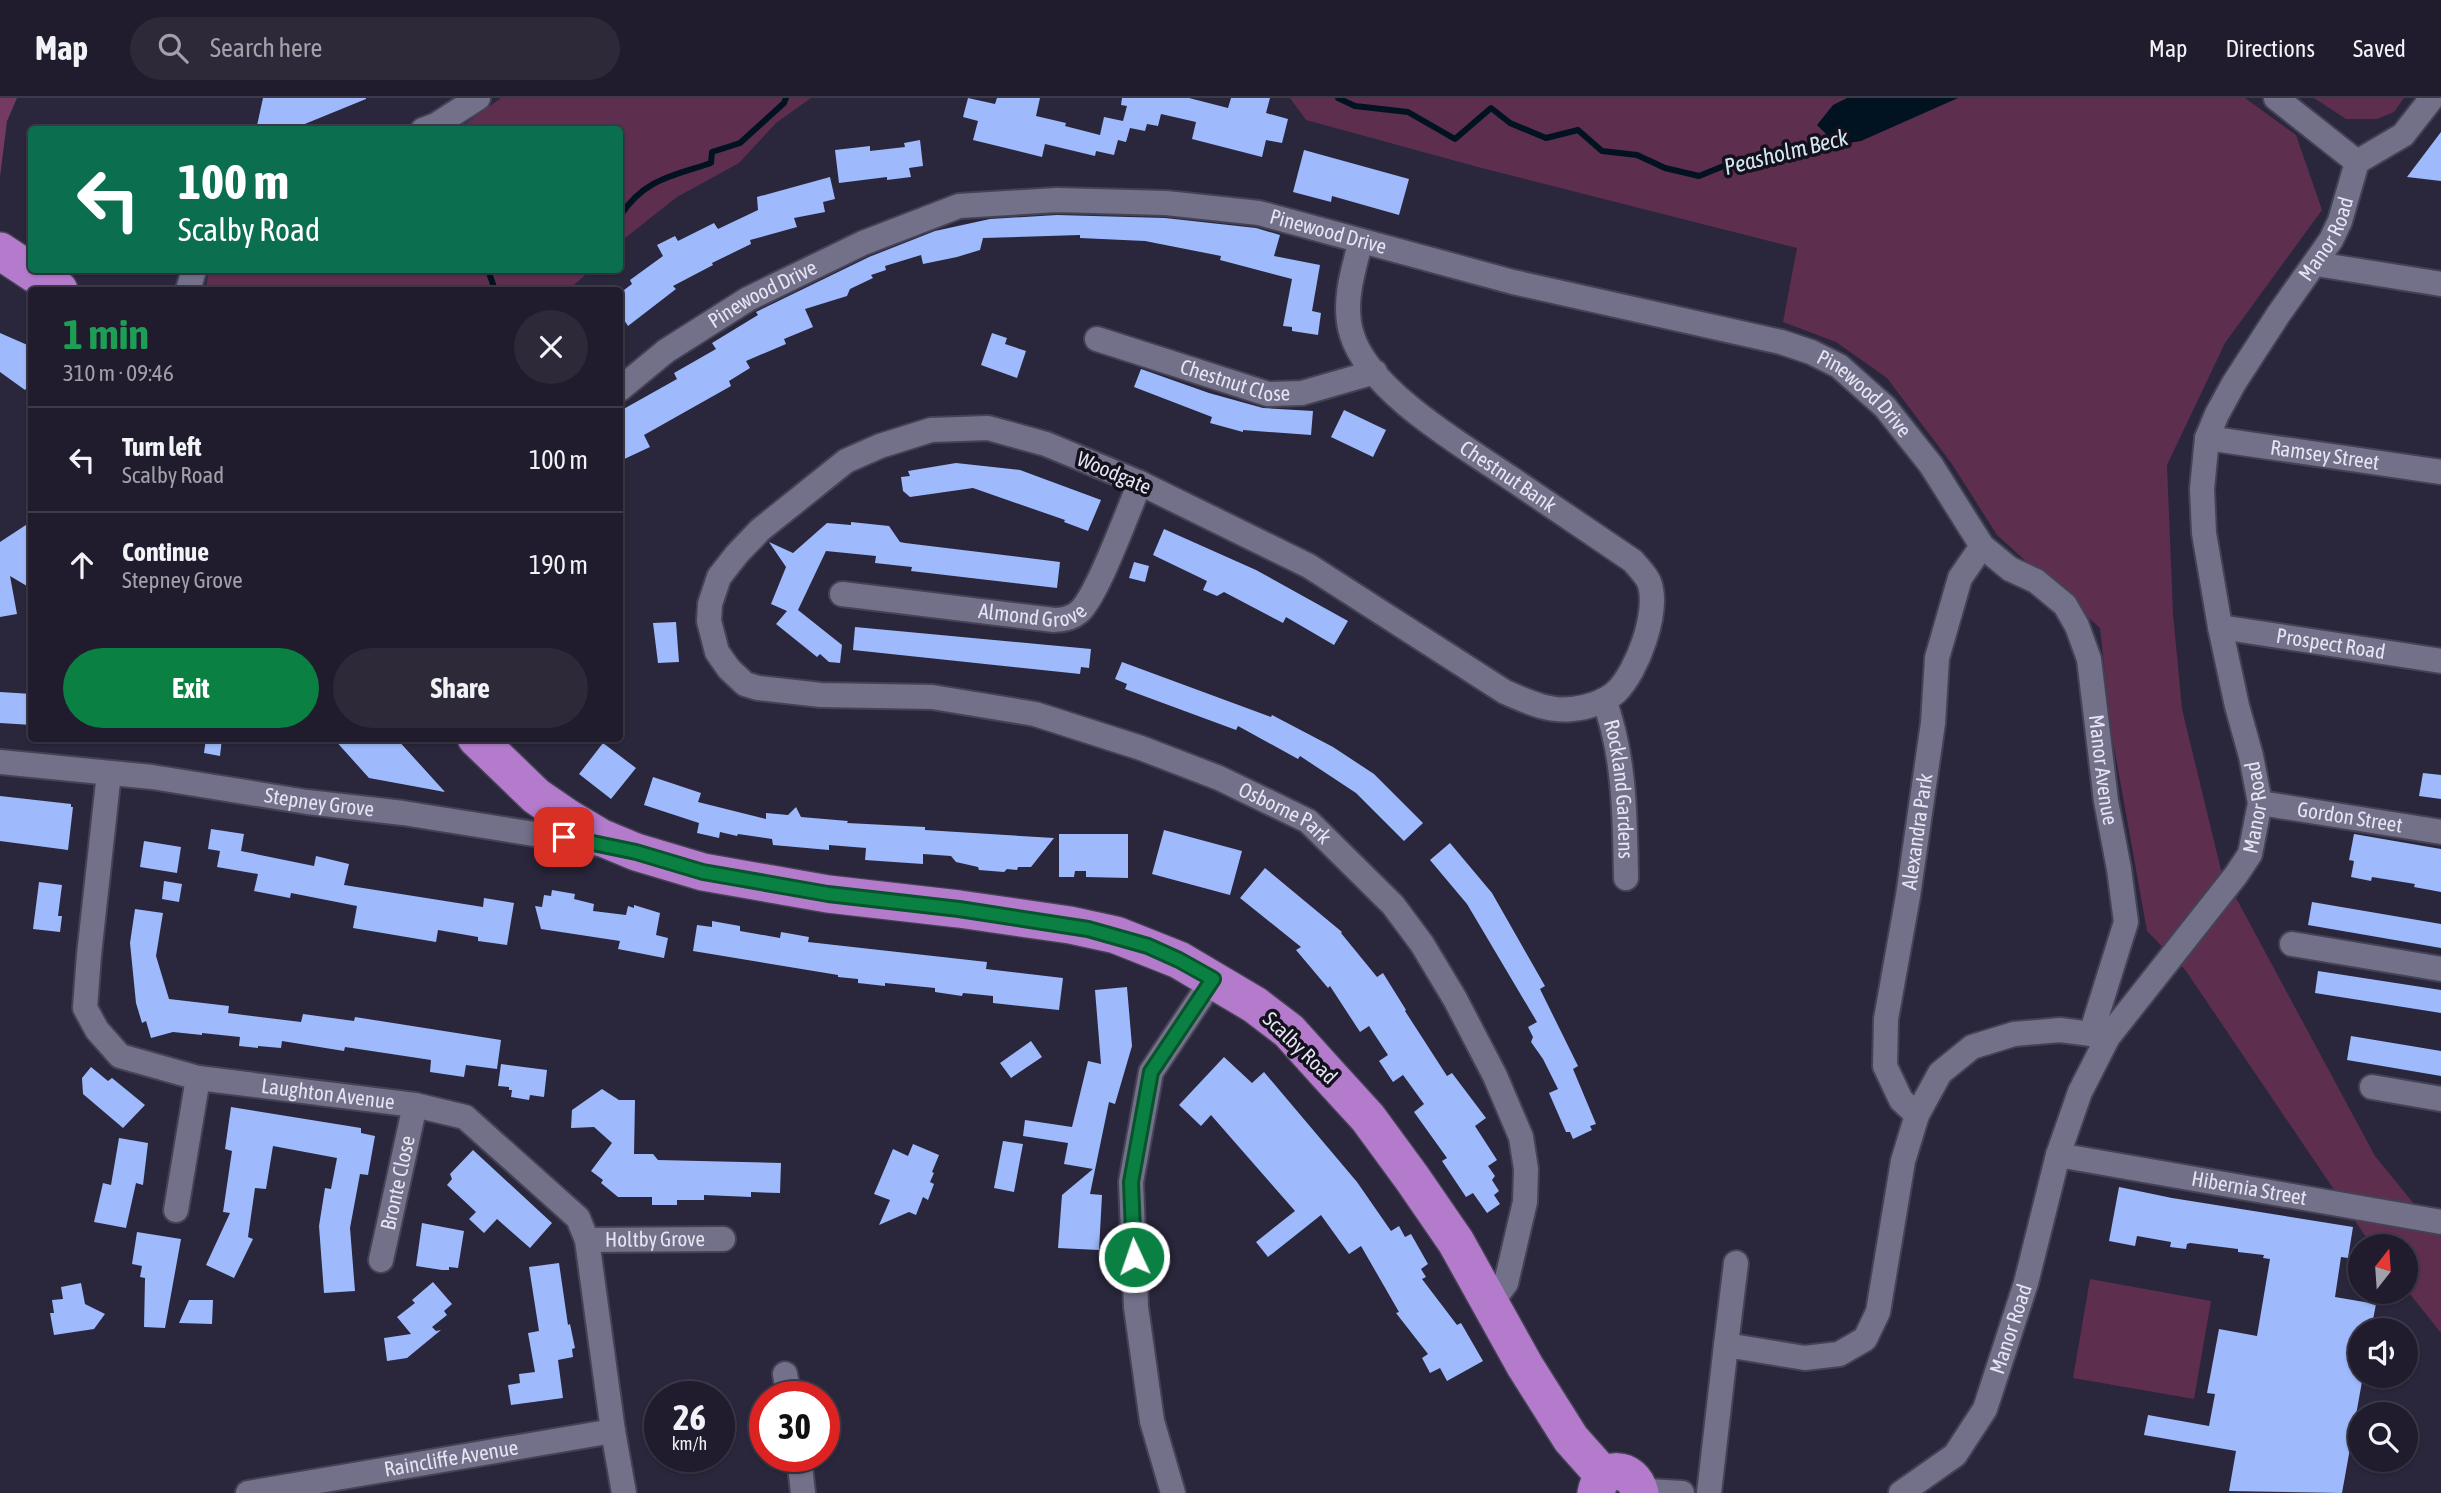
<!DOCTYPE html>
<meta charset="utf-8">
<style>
body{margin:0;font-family:"Asap Condensed",sans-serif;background:#2d2939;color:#f1f3f6;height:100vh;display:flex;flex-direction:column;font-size:26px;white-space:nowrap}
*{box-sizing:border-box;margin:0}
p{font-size:23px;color:#a2a1aa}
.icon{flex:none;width:38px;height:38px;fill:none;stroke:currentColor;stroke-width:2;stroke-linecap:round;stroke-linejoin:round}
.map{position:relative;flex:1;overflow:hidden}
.details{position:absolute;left:28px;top:189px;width:595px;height:455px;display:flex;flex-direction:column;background:#201c2d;border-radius:7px;box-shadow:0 2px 5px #0004,0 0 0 2px #3d3a49}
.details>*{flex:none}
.hud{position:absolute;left:28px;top:28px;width:595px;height:147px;border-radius:7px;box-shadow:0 2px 5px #0004,0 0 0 2px #3d3a49;background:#0b6e4f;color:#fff;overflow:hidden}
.needle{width:46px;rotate:17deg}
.fabs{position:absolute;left:2348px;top:1136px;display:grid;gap:14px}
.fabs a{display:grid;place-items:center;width:70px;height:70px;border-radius:50%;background:#201c2d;box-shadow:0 2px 5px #0004,0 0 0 2px #3d3a49;font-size:35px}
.speed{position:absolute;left:644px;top:1283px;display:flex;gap:14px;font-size:35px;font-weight:700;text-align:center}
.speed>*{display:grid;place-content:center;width:91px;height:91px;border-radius:50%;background:#201c2d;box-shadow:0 2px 5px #0004,0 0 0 2px #3d3a49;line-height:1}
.speed small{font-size:18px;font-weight:400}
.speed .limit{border:10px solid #d22;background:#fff;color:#111}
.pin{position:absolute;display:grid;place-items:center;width:60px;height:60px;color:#fff;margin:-30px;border-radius:14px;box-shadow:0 4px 10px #0006}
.me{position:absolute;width:77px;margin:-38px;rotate:357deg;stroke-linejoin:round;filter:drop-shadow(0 0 5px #0008)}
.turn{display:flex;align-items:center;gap:24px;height:147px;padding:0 35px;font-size:32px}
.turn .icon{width:91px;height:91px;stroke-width:2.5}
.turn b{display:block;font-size:49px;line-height:60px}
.round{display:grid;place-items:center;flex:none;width:74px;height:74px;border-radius:37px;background:#2d2939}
.headline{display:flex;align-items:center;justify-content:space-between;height:119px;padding:0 35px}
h1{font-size:42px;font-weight:700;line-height:52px;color:#1e9e55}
.action{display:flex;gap:14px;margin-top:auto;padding:14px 35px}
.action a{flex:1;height:80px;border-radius:42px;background:#0b8043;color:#fff;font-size:28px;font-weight:700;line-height:80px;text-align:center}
.action a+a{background:#2d2939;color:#f1f3f6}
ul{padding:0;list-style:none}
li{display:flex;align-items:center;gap:21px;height:105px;padding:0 35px;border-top:2px solid #3d3a49}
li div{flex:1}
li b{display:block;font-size:26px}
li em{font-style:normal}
header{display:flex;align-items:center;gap:42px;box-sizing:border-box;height:98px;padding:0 35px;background:#201c2d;border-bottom:2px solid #3d3a49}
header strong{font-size:33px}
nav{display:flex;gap:38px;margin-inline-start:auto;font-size:24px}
.search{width:490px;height:63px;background:#2d2939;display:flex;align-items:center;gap:18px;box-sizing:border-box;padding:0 24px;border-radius:38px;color:#a2a1aa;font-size:26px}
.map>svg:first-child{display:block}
.green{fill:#5e2e4f}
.forest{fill:#753a63}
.water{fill:#011321}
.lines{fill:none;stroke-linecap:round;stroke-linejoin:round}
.stream{stroke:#011321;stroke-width:6}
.building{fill:#9ebafc}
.minor-casing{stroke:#454255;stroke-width:28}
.highway-casing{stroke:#454255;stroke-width:40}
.minor{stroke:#73708a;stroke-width:24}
.highway{stroke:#b47bcc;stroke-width:37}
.route-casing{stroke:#07532c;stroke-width:18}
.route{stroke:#0b8043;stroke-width:12}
.labels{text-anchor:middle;stroke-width:7;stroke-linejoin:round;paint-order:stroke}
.street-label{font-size:21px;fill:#e5e4f3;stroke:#13111b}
.water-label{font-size:23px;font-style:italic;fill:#d4e5f3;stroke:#13111b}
</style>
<header>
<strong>Map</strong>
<div class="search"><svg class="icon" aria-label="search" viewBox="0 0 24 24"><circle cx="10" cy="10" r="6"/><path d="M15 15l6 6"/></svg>Search here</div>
<nav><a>Map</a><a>Directions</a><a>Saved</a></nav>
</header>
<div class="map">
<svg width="2441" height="1395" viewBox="0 0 2441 1395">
<rect width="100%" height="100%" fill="#2a263c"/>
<!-- green -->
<path class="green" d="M501 0H811L776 25 739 65 677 99 620 144V32L458 31Z
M1290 0H2245L2296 37 2322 112 2225 245 2167 367 2173 516 2182 611 2221 772 2375 1058 2441 1139V1235L2406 1191V1148H2372L2186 873 2147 833 2111 632 2100 530 1997 437 1952 366 1887 280 1836 244 1783 224 1797 150 1478 69 1306 22Z
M2314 0H2404L2394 14 2377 21H2346Z
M211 172H591L568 192H206L208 175Z
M2090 1181 2211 1203 2194 1301 2073 1280Z"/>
<!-- forest -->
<path class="forest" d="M0 0H17L7 23 0 79Z"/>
<!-- water -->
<path class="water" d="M1847 0H1958L1861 43 1837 47 1817 27 1833 7Z"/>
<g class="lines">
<!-- stream -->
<path class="stream" d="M1338 0 1355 8 1408 14 1455 41 1491 10 1510 25 1546 40 1578 32 1602 53 1637 57 1665 70 1699 78 1741 61 1785 59 1844 43
M620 118C644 81 672 78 711 65L712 54 740 45 784 5 786 0
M488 172 495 192"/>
</g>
<!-- building -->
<path class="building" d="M263 0H366V1L290 32H256Z
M968 0 995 6 997 0H1040L1036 18 1066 25 1065 28 1100 37 1104 19 1123 23 1127 8 1121 7 1122 0H1189L1228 10 1231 0H1270L1266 15 1288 21 1282 45 1266 42 1262 59 1192 41 1196 24 1161 16 1158 28 1147 26 1145 33 1130 30 1126 44 1118 42 1114 57 1096 53 1095 58 1045 46 1042 59 973 42 978 23 963 19Z
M2441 34V83L2407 79Z
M920 42 923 68 909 70 911 79 887 82V79L839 85 835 52 870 48V53L905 49 904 45Z
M1304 52 1409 81 1399 117 1332 98 1331 104 1293 94Z
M830 79 835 101 823 104 825 114 794 120 797 129 750 142 751 146 712 165 713 167 673 188 676 191 628 228 620 216V195L632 186 630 182 663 158 657 147 675 138 678 143 714 125 718 131 758 112 757 99Z
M1057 117 1165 120 1256 130 1280 137 1274 158 1320 167 1312 213 1321 215 1318 237 1292 233V229L1283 228 1292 181 1220 162 1221 158 1145 143 1080 140V137L983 140 980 152 957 159 923 166 921 157 885 168 886 172 871 177 873 180 850 191 847 198 805 211 813 229 784 241 786 246 746 263 750 270 729 283 731 288 644 337 650 349 620 363V313L677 281 674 275 716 251 712 245 758 217 756 214 869 159 935 133 990 121Z
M0 235 32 249V284L25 292 0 274Z
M992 235 1007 240 1005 246 1026 253 1017 280 981 267Z
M1141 271 1209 295 1263 310 1313 313 1311 337 1243 332V334L1210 325 1212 319 1134 289Z
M1344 312 1386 332 1373 359 1331 339Z
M956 365 1020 372 1101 402 1088 433 1064 424 1065 422 973 390 910 399 903 393 901 379 910 378 908 373Z
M32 423V491L10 478 17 516 0 519V444Z
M851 424 889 428 900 444 905 445 1060 464 1057 490 911 473 912 469 875 465 876 458 826 453 798 512 842 547 840 565 829 564 820 556 817 559 776 526 787 513 771 506 786 469 769 444 793 455 827 425 851 427Z
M1164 431 1256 472 1348 523 1334 547 1286 519 1283 525 1224 494 1217 498 1203 492 1207 483 1153 457Z
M1134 464 1149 468 1145 484 1129 480Z
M676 524 679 564 658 565 653 525Z
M855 529 1091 551 1089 570 1081 569 1080 576 853 552Z
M1122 564 1271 619 1272 617 1333 649 1374 676 1423 725 1404 743 1356 695 1300 658 1298 661 1238 628 1236 632 1125 591 1127 586 1115 581Z
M0 594 32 596V627L0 625Z
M206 640H222L220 658 204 655Z
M333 640H396L445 694 369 680Z
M603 645 636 670 611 701 579 676Z
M2423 675 2441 677V701L2419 698Z
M653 679 701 695 698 704 766 721V715L788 717 796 709 801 719 848 723 847 725 925 729V732L1054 740 1031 769H1018L1017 772 1007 771 1004 774 979 772 978 769 956 764 951 758 923 756V766L865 762 866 750 829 747V752L773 747 772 741 738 736 737 738 720 734 719 740 697 735 699 725 644 707Z
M0 698 71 706V709H73L68 752 0 743Z
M211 731 244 736 241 753 314 768 316 758 349 766 344 787 483 809 484 800 514 805 507 847 478 843V839L438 832 436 844 353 830 357 808 291 795 290 800 254 793 258 776 217 769 220 753 208 751Z
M1164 732 1242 753 1230 797 1152 776Z
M1059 736H1128V780L1086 779V773H1075L1074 779H1059Z
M2354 736 2441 751V794L2414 789 2415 786 2372 779 2371 783 2351 779 2354 763 2349 762Z
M144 743 181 749 177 775 140 769Z
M1450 745 1492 795 1545 888 1540 891 1578 968 1573 971 1596 1026 1590 1028 1592 1032 1573 1041 1570 1034H1566L1549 995 1558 991 1543 961 1531 944 1533 939 1528 929 1537 924 1467 806 1430 762Z
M1265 770 1342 834 1341 835 1377 879 1383 875 1406 912 1405 913 1447 978 1452 975 1486 1020 1475 1028 1497 1062 1488 1068 1495 1078 1492 1082 1499 1093 1494 1097 1500 1106 1487 1115 1473 1095 1466 1099 1442 1063 1447 1060 1414 1014 1424 1006 1403 977 1393 984 1379 963 1388 957 1369 928 1360 934 1330 888 1328 890 1296 852 1301 849 1240 800Z
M164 783 182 786 179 804 162 801Z
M39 784 62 787 58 818H62L60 834 33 831Z
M552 792 575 796 574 801 594 806 593 813 626 817 628 808 634 810V807L660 815 656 837 668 840 664 860 618 851 620 843 541 831 535 808 542 809 544 797 551 798Z
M2312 804 2441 826V850L2308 827Z
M135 811 163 815 156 858 169 901 229 908 228 915 301 924 303 916 354 923 355 919 501 942 497 971 466 967 464 979 430 974 431 962 345 949 344 953 282 943 281 950 258 948V950L239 948 240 939 202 935V937L173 934 151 940 146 923 142 925 136 905 130 845Z
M712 823 740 828V833L780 840 781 834 809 839 808 844 987 864 986 871 1063 880 1059 912 993 905V898L963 895 962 898 935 894V890L885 885V888L858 885V881L838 879V877L693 853 697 827 712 829Z
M2318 873 2441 892V915L2315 895Z
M1127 889 1132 948 1115 1006 1109 1004 1090 1096 1102 1097 1099 1152 1058 1150 1062 1097 1093 1071 1064 1066 1068 1045 1023 1038 1025 1022 1072 1029 1088 963 1101 966 1095 892Z
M2351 938 2441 953V978L2347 962Z
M1031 943 1042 959 1011 980 1000 965Z
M1224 959 1252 985 1264 974 1357 1084 1391 1133 1399 1128 1405 1139 1411 1136 1428 1166 1421 1171 1426 1179 1422 1181 1457 1227 1461 1225 1483 1263 1447 1283 1440 1270 1430 1275 1422 1260 1428 1256 1396 1215 1399 1214 1361 1148 1349 1156 1321 1117 1268 1159 1256 1144 1295 1113 1211 1017 1201 1028 1179 1007Z
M501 966 547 972 544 999 530 997 529 1002 511 999 512 992H509V989L498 988Z
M91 969 108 983 112 980 145 1007 123 1030 83 996 82 980Z
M602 991 619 1002H635L634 1056H653L658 1062 781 1065 780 1095 751 1094V1099L704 1097V1102H677V1107H652V1099H618L601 1085 603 1082 591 1073 612 1045 594 1029 571 1030 572 1012Z
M231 1009 361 1030V1035L375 1038 368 1077 360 1076 350 1130 355 1193 324 1195 319 1128 325 1090 331 1091 337 1060 273 1048 266 1091 255 1090 248 1139 253 1141 234 1180 206 1167 230 1115 223 1114 232 1053 225 1051Z
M119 1040 148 1045 143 1087 136 1085 126 1130 94 1124 103 1085 111 1087Z
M1003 1043 1023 1046 1014 1094 994 1090Z
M913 1046 939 1057 932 1074 934 1075 930 1084 934 1086 928 1102 923 1099 916 1117 909 1114 879 1127 890 1102 874 1096 893 1051 908 1058Z
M473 1052 552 1125 530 1150 497 1121 484 1135 469 1121 476 1114 447 1087 452 1081 450 1076Z
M2119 1089 2172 1100 2353 1129 2348 1160 2341 1159 2335 1199 2376 1206 2371 1232H2361V1278H2363L2342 1395 2229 1393 2236 1353 2144 1337 2148 1317 2209 1328 2215 1296 2207 1295 2219 1231 2257 1238 2270 1161 2263 1160 2264 1157 2238 1154V1151L2190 1145 2187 1146 2186 1151 2170 1149 2171 1144 2137 1138 2135 1148 2109 1143Z
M422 1125 464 1133 458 1170 449 1169V1172H442L416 1168Z
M137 1134 181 1141 165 1230 144 1229 145 1180 140 1179 142 1168 132 1166Z
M559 1165 568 1227 570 1226 575 1250 572 1251 573 1259 558 1262 563 1300 511 1307 508 1287 520 1285 519 1276 535 1274 528 1235 539 1233 529 1169Z
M433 1184 452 1206 444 1213 447 1217 432 1229 436 1233 441 1232 407 1260 387 1263 384 1240 411 1236 397 1219 415 1205 412 1202Z
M81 1185 85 1206 105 1216 94 1231 54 1237 50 1215H54L52 1202 63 1201 61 1189Z
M189 1202H213L212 1226 179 1225Z"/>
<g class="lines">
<defs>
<g id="minor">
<path d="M2276 0 2357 64"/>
<path d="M423 32 436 27 478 0"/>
<path id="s1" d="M1361 143C1353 172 1342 207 1352 237 1369 293 1462 347 1509 379 1550 407 1591 435 1633 463 1638 469 1646 477 1649 484 1660 513 1637 574 1616 594 1605 604 1586 610 1572 611 1548 614 1526 603 1505 594L1309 468 1140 385 1046 346 988 330 931 332 880 348 846 363 760 432 737 456 719 479 710 506 709 523 717 554 729 571 745 586 758 590 821 597 932 599 1035 616 1141 650 1219 680 1308 723 1393 807 1422 846 1455 901 1495 978 1521 1039 1526 1071 1525 1104 1506 1185 1491 1205"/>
<path d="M2316 166 2441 186"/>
<path d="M188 192 194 172"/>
<path id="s2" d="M1097 241 1268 296 1302 295 1375 274"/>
<path id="s3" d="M620 291 666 253 748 201 863 145 959 108 1057 102 1166 105 1259 115 1513 184 1781 244 1811 254 1839 268 1885 309 1931 367 1982 448 2010 471 2036 483 2065 507 2077 528 2089 561 2106 703 2119 771 2126 824 2091 936"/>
<path id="s4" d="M2207 340 2441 374"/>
<path id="s5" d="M842 496 1054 522C1063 522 1072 520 1079 514 1098 497 1128 412 1140 385"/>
<path id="s6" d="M2220 529 2441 563"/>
<path id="s7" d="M1604 602C1625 658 1625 721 1626 780"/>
<path id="s8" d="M0 664 152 679 307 704 403 715 597 746"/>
<path id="s9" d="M109 675 89 857 85 910 97 932 120 958 198 980 415 1007 465 1019 578 1120 587 1142 613 1333 624 1395"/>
<path id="s10" d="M2260 705 2441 734"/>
<path d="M2292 846 2441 871"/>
<path d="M2372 989 2441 1001"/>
<path d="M1917 1017 1940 975 1972 949 2014 936 2060 932 2107 938"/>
<path id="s11" d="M2058 1057 2441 1124"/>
<path d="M176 1112 198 980"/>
<path id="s12" d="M587 1142 723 1141"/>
<path id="s13" d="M381 1162 415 1007"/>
<path d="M1726 1247 1736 1165"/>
<path d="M785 1276 789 1298"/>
<path d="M799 1358 803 1395"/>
<path d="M1640 1394 1648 1393 1682 1395"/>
<path id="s14" d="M248 1395 613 1333"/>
<path d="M1173 1395 1152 1323 1136 1209 1131 1084 1151 974 1213 881"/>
<path id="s15" d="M1709 1395 1726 1247 1805 1260 1839 1256 1865 1241 1878 1214 1903 1063 1917 1017 1901 1002 1885 968 1886 921 1908 798 1933 625 1937 560 1960 480 1982 448"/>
<path id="s16" d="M1901 1395 1955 1357 1985 1311 2026 1185 2058 1057 2080 994 2108 939 2236 777 2250 756 2260 705 2251 658 2237 608 2220 529 2204 435 2202 391 2207 340 2217 316 2234 285 2278 217 2331 142 2340 123 2357 64 2403 37 2432 0"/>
</g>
<path id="highway" d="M0 153 59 192
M476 640 536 698 568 720 600 739 636 754 703 774 828 796 959 811 1070 827 1116 837 1179 862 1255 907 1289 933 1326 974 1368 1020 1412 1080 1456 1144 1525 1268 1571 1341 1604 1378
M1596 1395C1601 1366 1633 1367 1640 1395"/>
</defs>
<!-- minor casing -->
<use href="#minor" class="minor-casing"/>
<!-- highway casing -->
<use href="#highway" class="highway-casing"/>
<!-- minor -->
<use href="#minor" class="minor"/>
<!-- highway -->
<use href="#highway" class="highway"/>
</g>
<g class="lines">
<defs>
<path id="route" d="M564 739 636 754 703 774 828 796 959 811 1088 831 1148 848 1179 862 1213 881 1151 974 1131 1084 1134 1159"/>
</defs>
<!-- route casing -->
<use href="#route" class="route-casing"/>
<!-- route -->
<use href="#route" class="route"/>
</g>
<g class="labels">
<!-- street labels -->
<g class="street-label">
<text dy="7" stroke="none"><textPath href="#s3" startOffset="760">Pinewood Drive</textPath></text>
<text dy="7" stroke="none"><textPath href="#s16" startOffset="1402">Manor Road</textPath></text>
<text dy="7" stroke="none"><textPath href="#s3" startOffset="172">Pinewood Drive</textPath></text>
<text dy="7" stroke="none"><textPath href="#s2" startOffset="145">Chestnut Close</textPath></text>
<text dy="7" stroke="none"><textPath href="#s3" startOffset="1326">Pinewood Drive</textPath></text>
<text dy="7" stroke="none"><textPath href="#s4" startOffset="119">Ramsey Street</textPath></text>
<text transform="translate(1114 375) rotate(23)" y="7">Woodgate</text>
<text dy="7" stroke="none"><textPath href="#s1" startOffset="310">Chestnut Bank</textPath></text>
<text dy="7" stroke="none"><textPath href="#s5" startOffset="192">Almond Grove</textPath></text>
<text dy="7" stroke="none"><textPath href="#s6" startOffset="112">Prospect Road</textPath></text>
<text dy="7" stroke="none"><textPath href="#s3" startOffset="1794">Manor Avenue</textPath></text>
<text dy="7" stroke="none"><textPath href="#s7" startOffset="91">Rockland Gardens</textPath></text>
<text dy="7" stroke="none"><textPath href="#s8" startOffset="322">Stepney Grove</textPath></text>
<text dy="7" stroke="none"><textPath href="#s16" startOffset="793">Manor Road</textPath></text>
<text dy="7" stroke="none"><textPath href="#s1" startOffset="2310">Osborne Park</textPath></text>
<text dy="7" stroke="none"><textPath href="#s10" startOffset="91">Gordon Street</textPath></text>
<text dy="7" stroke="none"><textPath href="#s15" startOffset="821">Alexandra Park</textPath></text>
<text transform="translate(1300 950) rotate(44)" y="7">Scalby Road</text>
<text dy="7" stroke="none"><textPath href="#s9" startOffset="508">Laughton Avenue</textPath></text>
<text dy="7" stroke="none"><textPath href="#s13" startOffset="79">Bronte Close</textPath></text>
<text dy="7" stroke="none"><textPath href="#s11" startOffset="194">Hibernia Street</textPath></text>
<text dy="7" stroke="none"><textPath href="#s12" startOffset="68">Holtby Grove</textPath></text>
<text dy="7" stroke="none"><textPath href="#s16" startOffset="205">Manor Road</textPath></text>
<text dy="7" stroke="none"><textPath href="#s14" startOffset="206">Raincliffe Avenue</textPath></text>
</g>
<!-- water labels -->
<g class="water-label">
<text transform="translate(1786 54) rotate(-14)" y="8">Peasholm Beck</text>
</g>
</g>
</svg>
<div class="fabs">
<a><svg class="needle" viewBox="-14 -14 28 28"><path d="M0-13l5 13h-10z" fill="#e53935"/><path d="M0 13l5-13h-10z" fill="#a2a1aa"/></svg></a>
<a><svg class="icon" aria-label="sound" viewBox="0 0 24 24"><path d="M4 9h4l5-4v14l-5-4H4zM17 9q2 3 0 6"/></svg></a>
<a><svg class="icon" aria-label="search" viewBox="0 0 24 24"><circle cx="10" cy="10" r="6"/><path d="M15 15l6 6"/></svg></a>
</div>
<div class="speed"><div>26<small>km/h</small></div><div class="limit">30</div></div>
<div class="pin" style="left:564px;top:739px;background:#d93025"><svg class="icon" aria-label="arrive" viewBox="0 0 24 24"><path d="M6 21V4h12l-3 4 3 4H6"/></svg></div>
<svg class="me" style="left:1134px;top:1159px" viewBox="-20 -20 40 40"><circle r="17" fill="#0b8043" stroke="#fff" stroke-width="3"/><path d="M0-11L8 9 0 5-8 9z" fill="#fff"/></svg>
<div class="hud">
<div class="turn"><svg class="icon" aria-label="left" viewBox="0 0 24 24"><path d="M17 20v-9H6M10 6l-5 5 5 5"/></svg><div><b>100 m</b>Scalby Road</div></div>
</div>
<section class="details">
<div class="headline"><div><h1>1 min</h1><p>310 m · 09:46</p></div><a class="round"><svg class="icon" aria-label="close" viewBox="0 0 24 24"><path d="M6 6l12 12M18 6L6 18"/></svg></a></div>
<ul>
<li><svg class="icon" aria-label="left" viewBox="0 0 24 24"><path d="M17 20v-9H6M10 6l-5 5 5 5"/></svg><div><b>Turn left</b><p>Scalby Road</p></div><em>100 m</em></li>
<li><svg class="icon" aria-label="ahead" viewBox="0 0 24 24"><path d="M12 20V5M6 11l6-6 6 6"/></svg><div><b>Continue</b><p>Stepney Grove</p></div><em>190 m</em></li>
</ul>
<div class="action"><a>Exit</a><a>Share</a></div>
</section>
</div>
